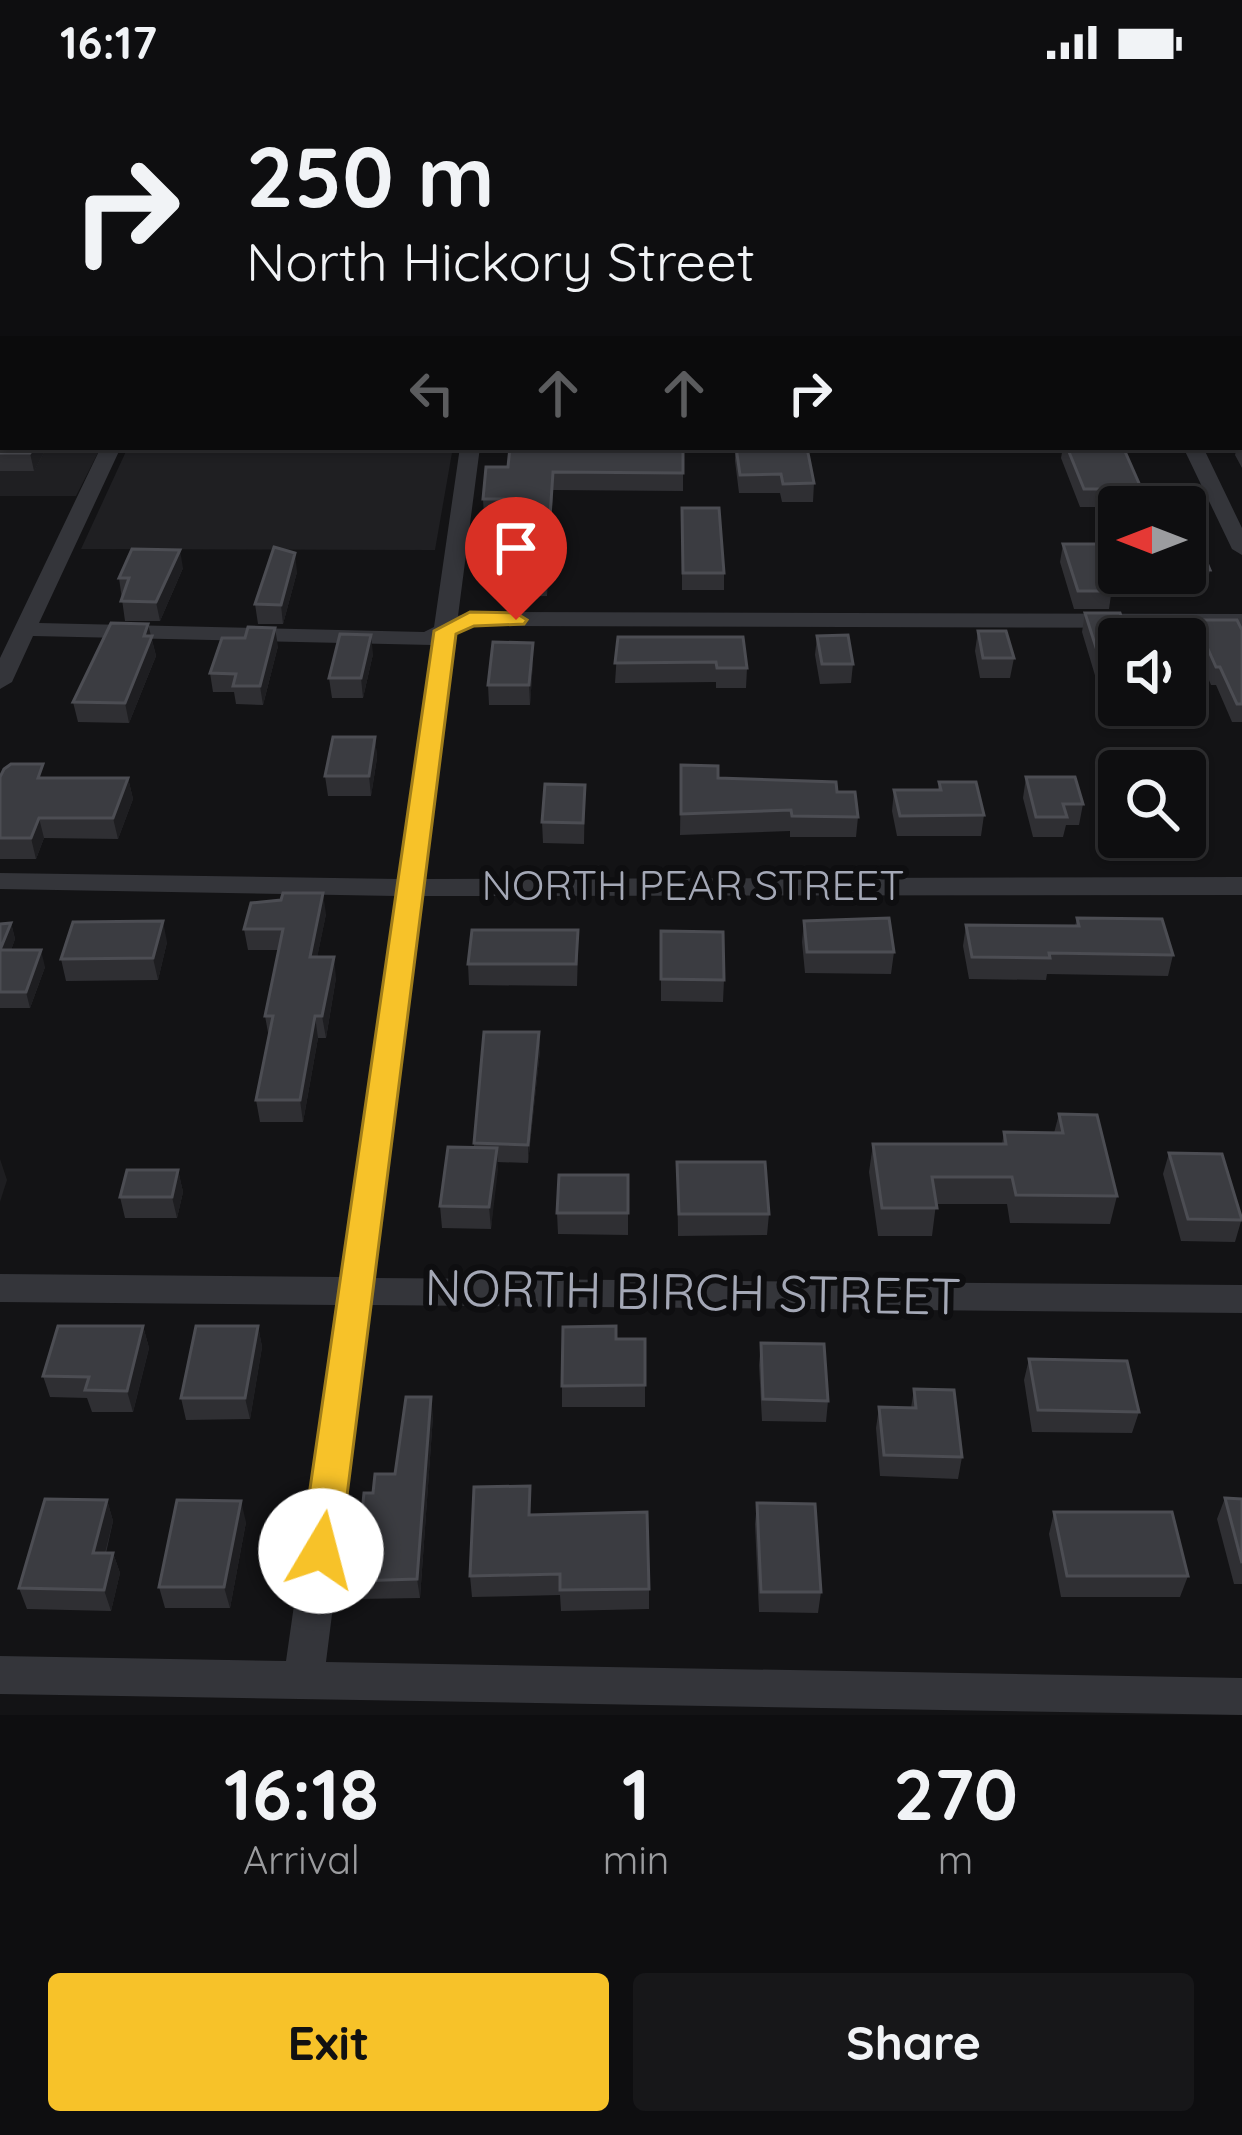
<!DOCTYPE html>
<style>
body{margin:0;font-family:Quicksand,sans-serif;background:#171719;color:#f1f3f6;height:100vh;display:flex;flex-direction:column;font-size:45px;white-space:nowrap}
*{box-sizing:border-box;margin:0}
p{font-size:39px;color:#9b9c9f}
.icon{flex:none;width:66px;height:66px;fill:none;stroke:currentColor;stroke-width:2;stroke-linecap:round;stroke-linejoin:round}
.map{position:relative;height:1631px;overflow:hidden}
.side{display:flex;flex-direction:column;background:#0e0e10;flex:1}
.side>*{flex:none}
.banner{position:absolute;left:0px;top:0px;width:1242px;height:366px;box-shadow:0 3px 9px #0004,0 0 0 3px #2e2e30;background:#0e0e10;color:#f1f3f6;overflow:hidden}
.needle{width:78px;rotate:270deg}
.buttons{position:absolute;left:1098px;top:402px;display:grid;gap:24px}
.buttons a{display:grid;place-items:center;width:108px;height:108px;border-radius:12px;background:#0e0e10;box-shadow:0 3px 9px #0004,0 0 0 3px #2e2e30;font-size:60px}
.pin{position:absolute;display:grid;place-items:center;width:102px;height:102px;color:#fff;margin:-123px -51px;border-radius:50% 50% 50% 0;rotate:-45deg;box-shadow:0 0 12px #0007}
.pin .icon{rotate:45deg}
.me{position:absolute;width:132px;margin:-66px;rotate:8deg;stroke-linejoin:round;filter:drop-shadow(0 0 9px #0008)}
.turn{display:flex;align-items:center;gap:42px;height:252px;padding:0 48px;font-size:54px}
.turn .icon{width:156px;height:156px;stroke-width:2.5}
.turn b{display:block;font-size:84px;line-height:102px}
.lanes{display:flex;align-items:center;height:114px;padding:0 48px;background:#0003;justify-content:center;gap:60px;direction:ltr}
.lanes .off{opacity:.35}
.eta{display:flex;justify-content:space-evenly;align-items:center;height:204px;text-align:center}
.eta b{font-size:72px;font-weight:700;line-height:84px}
.button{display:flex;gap:24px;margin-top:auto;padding:24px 48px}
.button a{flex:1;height:138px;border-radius:12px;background:#f7c229;color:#111;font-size:48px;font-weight:700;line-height:138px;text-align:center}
.button a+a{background:#171719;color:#f1f3f6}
.status{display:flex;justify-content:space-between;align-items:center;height:84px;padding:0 60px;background:#0e0e10;direction:ltr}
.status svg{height:33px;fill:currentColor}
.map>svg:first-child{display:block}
.built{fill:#1f1f22}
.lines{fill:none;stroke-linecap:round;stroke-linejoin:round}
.street{fill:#34353a;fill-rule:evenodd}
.secondary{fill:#42434a;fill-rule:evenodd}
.wall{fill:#2f2f33}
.shaded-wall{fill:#1e1e21}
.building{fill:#3b3c41;stroke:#4c4d53;stroke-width:3}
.route{fill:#f7c229;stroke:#a17e1b;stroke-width:3}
.labels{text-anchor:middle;stroke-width:12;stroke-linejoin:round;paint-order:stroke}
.street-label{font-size:42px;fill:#a4a8b6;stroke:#0e0e10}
.near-street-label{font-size:51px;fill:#a4a8b6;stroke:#0e0e10}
</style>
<div class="status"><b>16:17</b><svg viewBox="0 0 49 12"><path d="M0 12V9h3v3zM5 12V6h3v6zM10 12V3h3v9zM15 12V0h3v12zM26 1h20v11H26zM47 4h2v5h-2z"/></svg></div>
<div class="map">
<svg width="1242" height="1631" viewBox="0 0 1242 1631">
<rect width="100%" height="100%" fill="#131315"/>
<!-- built -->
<path class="built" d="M0 352 3 363H101L76 412H0Z
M128 363H453L435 466 81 465Z"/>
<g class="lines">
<!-- street -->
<path class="street" d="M1004 0H1016L1018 3H1006Z
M1239 204H1242V214H1239Z
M101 363H121L39 539 424 548 434 543 460 363H480L458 532 470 528 1242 530V544L474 542 456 550 425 795 1242 793V811L423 812 374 1194 1242 1201V1229L371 1221 326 1578 1242 1594V1631L0 1610V1572L286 1577 337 1221 0 1218V1190L341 1193 396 812 0 805V789L398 795 432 561 33 552 12 598 0 605V574Z
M1183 363H1203L1242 444V471L1232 465Z"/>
<!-- secondary -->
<path class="secondary" d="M758 0H776V3H758Z
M0 331H3V347H0Z
M1239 339H1242V355H1239Z"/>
</g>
<!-- wall -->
<path class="wall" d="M670 0H737V3H670Z
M1239 11 1242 15V125H1239Z
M0 105H3V188H0Z
M0 349 3 363H47L34 387H0Z
M1239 353H1242V384L1235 371 1237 363H1239Z
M683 363V407L553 406 547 512 509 513 508 494 512 433H484L483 415 508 383Z
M735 363 814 399 813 418H782L780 409H739L735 377Z
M1063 363H1123L1142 406 1119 423V453L1107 423H1080L1061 374Z
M682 424 724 489V506H682Z
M1185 454 1187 460 1210 486 1206 504 1124 503 1122 511H1111L1109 525H1074L1060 478 1063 460 1119 489H1185Z
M183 484 160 537H125L119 494Z
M297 488 283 540H258L255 520Z
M1085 529 1119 555V599L1097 598 1082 548Z
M1195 536 1242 546V638H1232L1216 601H1211L1191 554Z
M978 547 1014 574 1010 594H980L975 567Z
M151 552 156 572 129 639 78 638 73 618Z
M817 552 853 580 851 599 820 600 815 571Z
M618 553 747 584 746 604H716V598L615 599Z
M278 562 263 621 236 620 234 608H213L210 589Z
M373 570 363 614H332L329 594Z
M533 578 530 621H489L488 601Z
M375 653 377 674 371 712H328L325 692Z
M681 681 718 694 837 708 858 733 856 753H790V747L680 751Z
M0 693 128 694 133 715 118 755 44 754 36 775H0Z
M1026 693 1083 720 1079 741H1066L1063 753H1033L1023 714Z
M939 698 984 731 981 752H897L892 727 894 706H938Z
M585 701 584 760 543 759 542 738Z
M1185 723 1196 750 1191 771H1159L1153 753H1185Z
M326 830 317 873 336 894 326 954H318L303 1038H260L256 1016 269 954 265 932 279 866H248L244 845Z
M1077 834 1173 871 1168 892 1047 890 1046 896 969 895 963 862 966 841 1075 842Z
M804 837 894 868 891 890 805 889 802 858Z
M11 839 15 855 11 866 45 883 30 924H0V840Z
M661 847 724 896 723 918 661 917Z
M167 858 158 896 66 897 61 875Z
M578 867 577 902 469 901 468 880Z
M539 948 540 966 528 1079 497 1078 491 1145 442 1144 440 1122 474 1064V1059Z
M1059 1030 1117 1112 1110 1140 1010 1139 1007 1120H936L932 1152H878L869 1088 873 1060H1002L1004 1048 1054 1049Z
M1169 1069 1242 1134 1235 1158 1181 1157 1163 1090Z
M677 1078 769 1130 767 1151 678 1152Z
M178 1086 183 1108 177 1134H125L120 1113Z
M628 1091V1151L558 1150 557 1129Z
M143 1242 149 1264 133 1328H92L87 1314 50 1313 43 1292Z
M258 1242 262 1263 250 1335 186 1336 181 1314Z
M616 1255H645V1323H562V1302Z
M761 1259 828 1317 826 1338 762 1337 759 1281Z
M1029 1275 1139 1328 1132 1349 1032 1348 1024 1296Z
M914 1305 962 1373 958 1395 880 1392 876 1344 879 1323 911 1324Z
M433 1332 420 1514 358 1515 355 1497 373 1409 395 1390Z
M1225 1414 1242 1415V1500H1234L1217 1435Z
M107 1416 113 1437 106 1469H113L120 1489 111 1527 27 1525 19 1504Z
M757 1419 821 1508 818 1529 759 1528 755 1440Z
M1054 1428 1188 1492 1180 1513H1061L1049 1450Z
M531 1431 649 1505V1525L561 1527 560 1511 472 1513 470 1492Z
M246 1438 230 1524H165L159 1503Z"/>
<!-- shaded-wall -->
<path class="shaded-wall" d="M33 363H47L34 387 30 369Z
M553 388V406L547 512 546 493Z
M180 466 183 484 160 537 156 518Z
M295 469 297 488 283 540 281 521Z
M148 540 156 572 129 639 125 619Z
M275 544 278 562 263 621 260 602Z
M371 551 373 570 363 614 361 594Z
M533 559V578L530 621 529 601Z
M375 653 377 674 371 712 369 692Z
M128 694 133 715 118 755 113 734Z
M39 734 44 754 36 775 31 754Z
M323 809 326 830 313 894 310 873Z
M163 837 167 858 158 896 153 874Z
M11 839 15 855 5 883 0 866Z
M41 866 45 883 30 924 26 908Z
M334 873 336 894 326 954 322 932Z
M315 932 318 954 303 1038 300 1016Z
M539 948 540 966 528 1079V1061Z
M497 1064 498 1086 491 1145 489 1123Z
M0 1075 7 1096 0 1118Z
M178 1086 183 1108 177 1134 172 1113Z
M143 1242 149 1264 133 1328 127 1307Z
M258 1242 262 1263 250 1335 245 1314Z
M431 1313 433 1332 420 1514 417 1495Z
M107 1416 113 1437 100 1489 93 1469Z
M241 1417 246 1438 230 1524 224 1503Z
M113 1469 120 1489 111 1527 104 1506Z"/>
<!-- building -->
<path class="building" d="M842 0H982L983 3H843Z
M1059 0H1216L1218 3H1060Z
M366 2 443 3H366Z
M1239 11 1242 15V75H1239V89H1242V108H1239Z
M0 105H3V169H0L2 127H0Z
M3 344V363H33L30 369H0V349Z
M510 363H683V389L553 388 546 493 508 494 513 415H483L486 383H508Z
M736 363 807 364 814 399 783 400 781 390 740 391Z
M1067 363H1123L1142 406H1153L1160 423H1119V427L1110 405H1084Z
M682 424H719L724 489H683Z
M1185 454 1187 460H1199L1210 486 1185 485Z
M1063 460H1119V489H1125L1126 493H1107L1112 507H1078Z
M274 463 295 469 281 521 255 520Z
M132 465 180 466 156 518 121 517 129 494H119Z
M1085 529H1120L1129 555H1119V579H1101Z
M1195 536H1237L1242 546V620H1237L1220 583H1216Z
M111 539 148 540 144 552H152L125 619 73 618Z
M248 543 275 544 260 602H233L236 590 210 589 222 554H245Z
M978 547H1006L1014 574H983Z
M340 550 371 551 361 594H329Z
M848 551 853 580H822L817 552Z
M618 553H743L747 584H717L716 578 615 579Z
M493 558 533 559 529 601H488Z
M333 653H375L369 692H325Z
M11 680H43L38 694H128L113 734H39L31 754H0V693L4 685Z
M681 681 718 682V694L836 698 837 708H855L858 733 792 732 791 726 681 730Z
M1026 693H1075L1083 720H1063L1067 733H1036Z
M939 698H976L984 731 900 732 894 706H941Z
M545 700 585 701 583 739 542 738Z
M1185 723H1186L1196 750H1185Z
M283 809H323L310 873H334L322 932H315L300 1016H256L273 932H265L283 845H244L251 819 281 816Z
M889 834 894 868H807L804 837Z
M1077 834 1162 835 1173 871 1049 869 1050 874 972 873 966 841 1079 842Z
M163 837 153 874 61 875 73 838Z
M11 839 0 866H41L26 908H0V840Z
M472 846H578L576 880H468Z
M661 847 723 848 724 896 661 895Z
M484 948H539L528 1061 474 1059Z
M1059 1030 1097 1031 1117 1112 1016 1111 1012 1093H932L937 1124H882L873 1060H1006L1004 1048 1063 1049Z
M448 1063 497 1064 489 1123 440 1122Z
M1169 1069 1222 1070 1242 1136 1188 1135Z
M677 1078H765L769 1130H679Z
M127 1086H178L172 1113H120Z
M559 1091H628V1129H557Z
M58 1242H143L127 1307 85 1306 89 1293 43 1292Z
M196 1242H258L245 1314H181Z
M616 1242V1255H645V1301L562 1302 563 1243Z
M761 1259 824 1260 828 1317 763 1315Z
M1029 1275 1127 1277 1139 1328 1038 1326Z
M914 1305 954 1306 962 1373 884 1371 879 1323 916 1324Z
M406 1313H431L417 1495 355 1497 364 1409H373L375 1390H395Z
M530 1402 529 1431 647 1428 649 1505 560 1506V1490L470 1492 474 1403Z
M1225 1414 1242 1415V1479Z
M45 1415 107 1416 93 1469H113L104 1506 19 1504Z
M177 1416 241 1417 224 1503H159Z
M757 1419 815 1420 821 1508H761Z
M1054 1428H1172L1188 1492H1067Z"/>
<!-- route -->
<path class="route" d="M516 529 527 536 524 540 474 542 456 550 340 1467 334 1479 321 1484 307 1479 301 1467 434 547 470 528Z"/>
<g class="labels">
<!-- street labels -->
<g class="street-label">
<text x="693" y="816">NORTH PEAR STREET</text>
</g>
<!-- near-street labels -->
<g class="near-street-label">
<text transform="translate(693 1208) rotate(1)" y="18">NORTH BIRCH STREET</text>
</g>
</g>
</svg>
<div class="buttons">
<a><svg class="needle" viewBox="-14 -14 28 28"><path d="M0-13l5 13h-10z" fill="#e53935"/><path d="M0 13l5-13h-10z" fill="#9b9c9f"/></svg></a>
<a><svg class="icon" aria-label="sound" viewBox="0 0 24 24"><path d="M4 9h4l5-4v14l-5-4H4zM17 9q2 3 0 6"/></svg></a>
<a><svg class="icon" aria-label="search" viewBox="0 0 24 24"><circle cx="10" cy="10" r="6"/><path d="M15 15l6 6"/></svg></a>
</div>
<div class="pin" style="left:516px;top:536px;background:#d93025"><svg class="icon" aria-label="arrive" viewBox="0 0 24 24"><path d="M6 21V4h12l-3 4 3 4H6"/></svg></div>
<svg class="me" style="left:321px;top:1467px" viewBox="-20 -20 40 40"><circle r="19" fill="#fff"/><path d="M0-13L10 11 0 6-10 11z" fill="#f7c229"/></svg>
<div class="banner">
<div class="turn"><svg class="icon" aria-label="right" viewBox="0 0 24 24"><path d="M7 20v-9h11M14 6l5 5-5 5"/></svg><div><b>250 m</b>North Hickory Street</div></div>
<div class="lanes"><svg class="icon off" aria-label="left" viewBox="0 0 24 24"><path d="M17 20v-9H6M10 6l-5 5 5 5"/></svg><svg class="icon off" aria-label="ahead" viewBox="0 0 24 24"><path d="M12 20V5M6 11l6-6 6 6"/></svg><svg class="icon off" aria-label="ahead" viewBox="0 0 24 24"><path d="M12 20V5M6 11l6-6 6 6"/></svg><svg class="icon" aria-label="right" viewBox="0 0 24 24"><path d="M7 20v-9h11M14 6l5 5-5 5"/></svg></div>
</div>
</div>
<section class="side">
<div class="eta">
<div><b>16:18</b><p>Arrival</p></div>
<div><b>1</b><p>min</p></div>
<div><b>270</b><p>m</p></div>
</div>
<div class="button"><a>Exit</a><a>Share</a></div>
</section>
